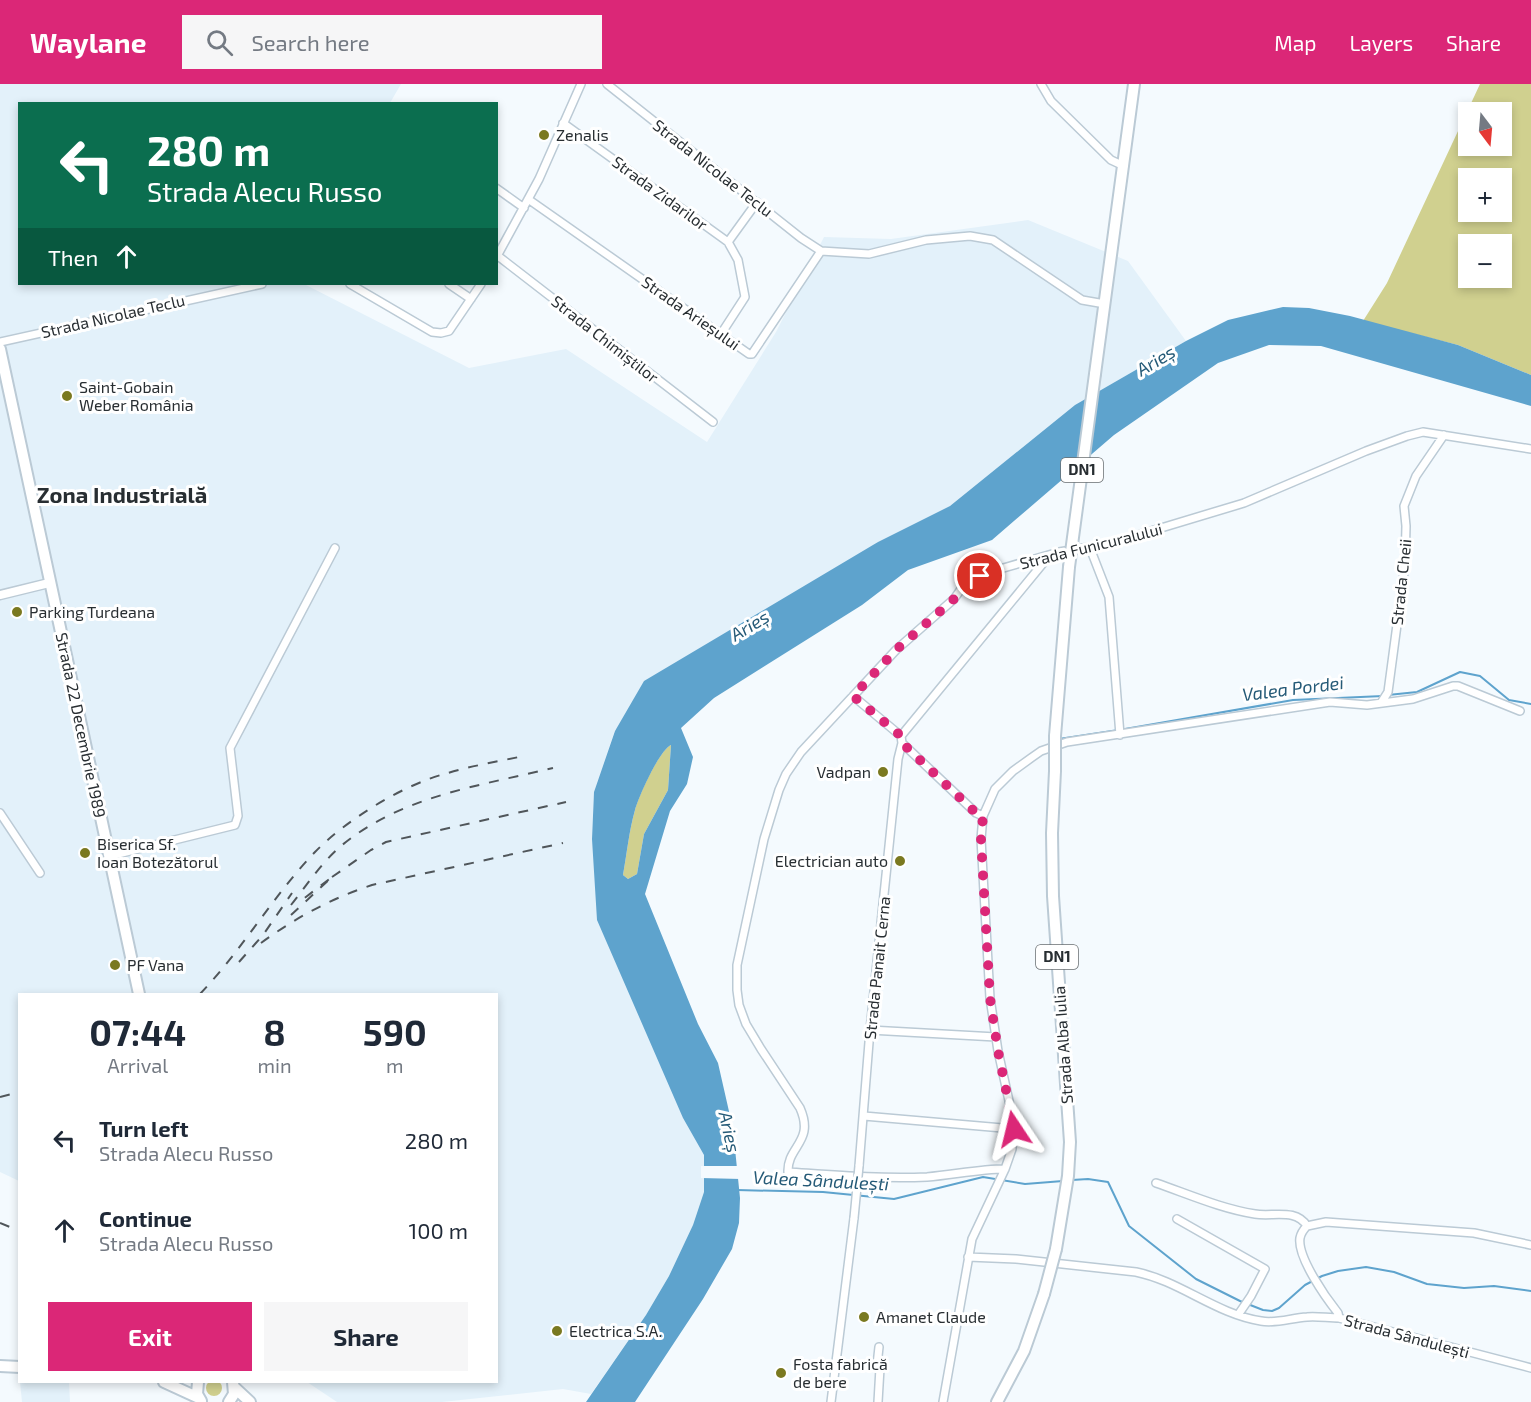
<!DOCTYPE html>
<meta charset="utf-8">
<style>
body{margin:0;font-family:"Exo 2",sans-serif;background:#f6f6f7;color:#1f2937;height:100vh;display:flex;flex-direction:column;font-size:22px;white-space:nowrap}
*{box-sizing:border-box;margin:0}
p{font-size:20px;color:#747a83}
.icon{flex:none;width:33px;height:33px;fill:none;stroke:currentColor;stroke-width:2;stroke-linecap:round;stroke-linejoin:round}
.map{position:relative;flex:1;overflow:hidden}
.details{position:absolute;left:18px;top:909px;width:480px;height:390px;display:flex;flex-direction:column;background:#fff;border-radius:0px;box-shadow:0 3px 9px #0003}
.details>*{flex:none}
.hud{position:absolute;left:18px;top:18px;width:480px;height:183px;border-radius:0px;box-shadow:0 3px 9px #0003;background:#0b6e4f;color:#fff;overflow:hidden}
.needle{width:39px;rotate:164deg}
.fabs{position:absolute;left:1458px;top:18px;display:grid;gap:12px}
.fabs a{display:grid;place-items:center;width:54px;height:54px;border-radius:0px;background:#fff;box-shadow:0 3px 9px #0003;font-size:30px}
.pin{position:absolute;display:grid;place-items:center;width:51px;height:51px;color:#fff;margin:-26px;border:3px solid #fff;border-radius:50%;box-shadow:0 2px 6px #0007}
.me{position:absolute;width:66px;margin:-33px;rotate:350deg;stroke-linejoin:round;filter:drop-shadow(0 0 4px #0008)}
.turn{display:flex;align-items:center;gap:21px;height:126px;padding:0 30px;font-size:27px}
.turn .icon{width:78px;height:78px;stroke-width:2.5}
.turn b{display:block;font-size:42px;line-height:51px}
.then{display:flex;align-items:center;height:57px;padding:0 30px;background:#0003;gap:12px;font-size:22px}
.eta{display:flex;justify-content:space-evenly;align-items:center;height:102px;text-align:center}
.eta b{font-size:36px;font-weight:700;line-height:42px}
.action{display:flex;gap:12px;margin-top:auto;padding:12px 30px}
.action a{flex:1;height:69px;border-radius:0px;background:#db2777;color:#fff;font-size:24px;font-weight:700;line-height:69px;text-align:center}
.action a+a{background:#f6f6f7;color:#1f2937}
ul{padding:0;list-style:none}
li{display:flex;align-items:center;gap:18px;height:90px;padding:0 30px}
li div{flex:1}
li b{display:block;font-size:22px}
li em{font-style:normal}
header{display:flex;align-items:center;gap:36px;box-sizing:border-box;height:84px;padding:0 30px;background:#db2777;color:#fff}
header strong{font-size:28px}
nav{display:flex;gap:33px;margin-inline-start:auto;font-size:21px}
.search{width:420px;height:54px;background:#f6f6f7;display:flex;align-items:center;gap:15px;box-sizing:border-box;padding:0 21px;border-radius:0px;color:#747a83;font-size:22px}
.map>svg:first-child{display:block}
.built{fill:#e3f1fa}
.green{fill:#d0d08f;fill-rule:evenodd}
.water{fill:#5ea3cd;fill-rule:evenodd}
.pier{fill:#f4fafe}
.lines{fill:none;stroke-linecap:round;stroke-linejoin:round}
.stream{stroke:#5ea3cd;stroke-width:2}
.minor-casing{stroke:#bbcad5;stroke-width:10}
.tertiary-casing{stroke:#bbcad5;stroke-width:11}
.primary-casing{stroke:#bbcad5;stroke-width:14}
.minor{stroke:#fff;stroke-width:7}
.tertiary{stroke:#fff;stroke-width:8}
.primary{stroke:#fff;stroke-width:10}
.rail{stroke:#50565a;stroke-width:2;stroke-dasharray:10 10;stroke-linecap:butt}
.minor-bridge-casing{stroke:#bbcad5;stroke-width:10;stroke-linecap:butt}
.primary-bridge-casing{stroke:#bbcad5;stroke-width:14;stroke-linecap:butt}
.minor-bridge{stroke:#fff;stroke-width:7}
.primary-bridge{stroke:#fff;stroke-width:10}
.route{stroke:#db2777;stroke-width:10;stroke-dasharray:0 18}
.poi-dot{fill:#7a7920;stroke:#fff;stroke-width:2}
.labels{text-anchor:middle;stroke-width:6;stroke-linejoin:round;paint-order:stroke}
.shield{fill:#fff;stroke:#686d70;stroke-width:1.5}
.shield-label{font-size:15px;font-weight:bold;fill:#282e32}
.poi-label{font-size:16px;fill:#282e32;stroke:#fff;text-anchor:start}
.street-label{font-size:16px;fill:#282e32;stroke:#fff}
.water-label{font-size:18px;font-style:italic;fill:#255a77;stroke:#fff}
.district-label{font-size:22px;font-weight:bold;fill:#282e32;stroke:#fff}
</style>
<header>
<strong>Waylane</strong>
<div class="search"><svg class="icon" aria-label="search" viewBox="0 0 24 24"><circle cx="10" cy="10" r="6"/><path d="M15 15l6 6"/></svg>Search here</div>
<nav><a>Map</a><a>Layers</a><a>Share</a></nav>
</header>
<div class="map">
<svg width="1531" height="1318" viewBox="0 0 1531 1318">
<rect width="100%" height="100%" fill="#f4fafe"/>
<!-- built -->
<path class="built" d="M0 0H401L390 19 20 20V200H304L469 284 566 265 707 358 776 248 824 153 891 155 1028 136 1128 177 1186 257 1075 321 950 422 878 458 615 646 594 708 592 755 683 1034 704 1071V1108L693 1141 669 1192 646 1231 591 1310 563 1305 442 1318H337L307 1298H496V910H20L19 1097 0 1088Z
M20 1298H69L70 1318H22Z"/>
<!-- green -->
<path class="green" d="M1480 0H1531V291L1458 261 1363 237 1387 199ZM1468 28H1502V62H1468ZM1468 94H1502V128H1468ZM1468 160H1502V194H1468Z
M671 661 668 706 644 750 637 790 628 795 623 791C627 769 629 747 635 726 639 711 659 667 671 661Z
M206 1304a8 8 0 1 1 16 0a8 8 0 1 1-16 0Z"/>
<!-- water -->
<path class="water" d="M1283 223 1309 224 1350 232 1458 261 1531 291V322L1321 262 1269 261 1218 279 1114 351 992 456 908 486 862 521 714 614 681 644 693 673 687 700 670 727 645 810 698 940 718 979 733 1045 740 1114 739 1139 732 1165 703 1215 635 1318H586L646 1231 669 1192 693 1141 704 1108V1071L683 1034 597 836 592 755 594 708 615 647 644 597 878 458 950 422 1075 321 1186 257 1228 236ZM671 661 668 706 644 750 637 790 628 795 623 791C627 769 629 747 635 726 639 712 659 667 671 661Z"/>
<!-- pier -->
<path class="pier" d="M701 1082H740L741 1095 701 1094Z"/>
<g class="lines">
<!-- stream -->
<path class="stream" d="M1388 611 1417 608 1460 588 1480 592 1509 616 1531 620
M1059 655 1125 645 1293 616 1383 612
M1072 1096 1088 1095 1108 1098 1129 1142 1196 1195 1240 1217 1263 1226 1272 1227 1279 1224 1305 1201 1322 1192 1338 1187 1366 1183 1394 1188 1427 1200 1464 1204 1494 1202 1531 1207
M737 1106 823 1108 894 1115 983 1093 1025 1100 1063 1097"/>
<defs>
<path id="minor" d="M607 0 801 154 821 167 869 170 926 156 970 152 993 156 1082 216 1105 220
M1041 0 1051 17 1111 76 1124 82
M563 39 728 158 738 176 745 213 721 250
M496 104 524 124
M528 115 749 270H752L821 167
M728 158 757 118
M498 172 713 338
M496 174 539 95 581 0
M350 200 432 248 441 249 449 247 481 200
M449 200 471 215
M0 258 262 200
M1090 464 1109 513 1120 651
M853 612 901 652
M1381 619 1388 608 1405 481 1406 442 1404 422 1416 392 1444 351
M902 659 976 729 983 732
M0 729 40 789
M110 772 235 741 238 732 230 664 335 464
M870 946 996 953
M864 1032 1014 1045
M859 1082 870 946 898 675 902 659 901 652 1049 472
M1005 1085C979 1085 953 1091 927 1093 880 1095 834 1091 788 1088 787 1062 815 1058 800 1024L761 965 746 940 739 921 737 906V881L764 755 779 706 786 690 801 668 896 566 954 515 961 505 980 492 1000 485 1059 468 1108 460 1244 419 1366 367 1407 352 1423 348 1531 365
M1156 1099C1188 1110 1222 1125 1255 1130 1273 1133 1296 1124 1307 1142 1304 1145 1301 1149 1300 1154 1297 1173 1326 1214 1338 1229L1339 1234
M1177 1135 1265 1185 1251 1212 1238 1231
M1307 1142 1326 1138 1474 1149 1531 1161
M968 1173 1016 1175 1136 1188C1180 1197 1216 1230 1261 1237 1276 1240 1291 1234 1307 1233 1317 1232 1328 1234 1339 1234L1531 1284
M831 1318 854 1134
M878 1318 880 1284 877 1281 879 1263
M943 1318 972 1155 1005 1085 1012 1065 1013 1035 998 967 990 914 981 755 983 732 995 705 1013 687 1031 674 1041 667 1067 658 1330 618 1367 621 1413 615 1453 602H1458L1520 627"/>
<path id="tertiary" d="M0 511 49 499"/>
<path id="primary" d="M0 265 139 910
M1095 290 1134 0
M1055 652 1069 483
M1055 687 1052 749 1053 812 1070 1058 1068 1092 1056 1165
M0 1282 20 1283
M164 1298 199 1314
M198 1298 197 1310 201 1317
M235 1304 250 1318
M229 1318 234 1310 233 1298
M997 1318 1024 1267 1044 1210"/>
</defs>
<!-- minor casing -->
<use href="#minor" class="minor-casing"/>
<!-- tertiary casing -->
<use href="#tertiary" class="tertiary-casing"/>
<!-- primary casing -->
<use href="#primary" class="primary-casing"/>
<!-- minor -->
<use href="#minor" class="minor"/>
<!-- tertiary -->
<use href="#tertiary" class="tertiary"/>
<!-- primary -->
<use href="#primary" class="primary"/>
<!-- rail -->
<path class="rail" d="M332 793 371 766 386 758 566 718
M291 821C307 801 321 779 341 762 401 712 479 702 553 684
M291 831 332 793 298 819
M261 859C295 834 332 814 372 801L563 759
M239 878 263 851 292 809
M200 910C242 866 273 812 315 768 346 736 404 700 448 689 471 682 495 678 519 673
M0 1013 20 1008
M0 1139 20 1147"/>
<defs>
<path id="minor-bridge" d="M854 1134 859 1082"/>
<path id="primary-bridge" d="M1069 483 1095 290
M1055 687V652
M1044 1210 1056 1165"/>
</defs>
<!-- minor-bridge casing -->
<use href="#minor-bridge" class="minor-bridge-casing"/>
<!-- primary-bridge casing -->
<use href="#primary-bridge" class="primary-bridge-casing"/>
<!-- minor-bridge -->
<use href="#minor-bridge" class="minor-bridge"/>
<!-- primary-bridge -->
<use href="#primary-bridge" class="primary-bridge"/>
</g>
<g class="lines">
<!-- route -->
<path class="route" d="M980 492 961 505 954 515 896 566 853 612 901 652 902 659 976 729 983 732 981 755 990 914 998 967 1014 1045"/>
</g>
<!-- markers -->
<g class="poi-dot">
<circle cx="544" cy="51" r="6"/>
<circle cx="67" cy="312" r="6"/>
<circle cx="17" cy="528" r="6"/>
<circle cx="883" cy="688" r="6"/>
<circle cx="85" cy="769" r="6"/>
<circle cx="900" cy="777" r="6"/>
<circle cx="115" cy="881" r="6"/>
<circle cx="864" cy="1233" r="6"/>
<circle cx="557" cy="1247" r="6"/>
<circle cx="781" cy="1289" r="6"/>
</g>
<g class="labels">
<!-- shield labels -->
<g class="shield">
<rect x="1061" y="374" width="42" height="24" rx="4.5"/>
<rect x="1036" y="861" width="42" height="24" rx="4.5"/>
</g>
<g class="shield-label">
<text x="1082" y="391">DN1</text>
<text x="1057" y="878">DN1</text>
</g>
<!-- poi labels -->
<g class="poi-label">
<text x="556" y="57">Zenalis</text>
<text x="79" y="309">Saint-Gobain<tspan x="79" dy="18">Weber România</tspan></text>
<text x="29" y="534">Parking Turdeana</text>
<text x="871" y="694" text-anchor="end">Vadpan</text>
<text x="97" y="766">Biserica Sf.<tspan x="97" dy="18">Ioan Botezătorul</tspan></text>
<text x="888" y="783" text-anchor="end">Electrician auto</text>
<text x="127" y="887">PF Vana</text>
<text x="876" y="1239">Amanet Claude</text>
<text x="569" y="1253">Electrica S.A.</text>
<text x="793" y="1286">Fosta fabrică<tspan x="793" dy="18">de bere</tspan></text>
</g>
<!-- street labels -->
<g class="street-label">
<text transform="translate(713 84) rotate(38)" y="6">Strada Nicolae Teclu</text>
<text transform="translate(660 109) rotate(36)" y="6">Strada Zidarilor</text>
<text transform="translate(691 229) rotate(35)" y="6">Strada Arieșului</text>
<text transform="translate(113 232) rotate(-13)" y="6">Strada Nicolae Teclu</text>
<text transform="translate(605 255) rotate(38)" y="6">Strada Chimiștilor</text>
<text transform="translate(1091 462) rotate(-14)" y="6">Strada Funicuralului</text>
<text transform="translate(1401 498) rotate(-84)" y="6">Strada Cheii</text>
<text transform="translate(81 641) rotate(78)" y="6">Strada 22 Decembrie 1989</text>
<text transform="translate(877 884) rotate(-84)" y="6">Strada Panait Cerna</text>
<text transform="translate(1063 961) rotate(-94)" y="6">Strada Alba Iulia</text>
<text transform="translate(1407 1252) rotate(15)" y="6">Strada Sândulești</text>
</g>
<!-- water labels -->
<g class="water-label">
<text transform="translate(1156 277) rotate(-31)" y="6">Arieș</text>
<text transform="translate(750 542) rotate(-31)" y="6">Arieș</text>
<text transform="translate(1293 605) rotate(-7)" y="6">Valea Pordei</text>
<text transform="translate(729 1048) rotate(77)" y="6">Arieș</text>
<text transform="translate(821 1097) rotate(3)" y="6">Valea Sândulești</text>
</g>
<!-- district labels -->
<g class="district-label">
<text x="122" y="419">Zona Industrială</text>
</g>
</g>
</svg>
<div class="fabs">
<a><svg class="needle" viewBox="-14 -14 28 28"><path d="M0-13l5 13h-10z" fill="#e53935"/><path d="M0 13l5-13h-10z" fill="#747a83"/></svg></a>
<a>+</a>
<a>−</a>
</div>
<div class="pin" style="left:980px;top:492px;background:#d93025"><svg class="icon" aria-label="arrive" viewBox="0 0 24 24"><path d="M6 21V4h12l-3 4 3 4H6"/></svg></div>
<svg class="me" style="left:1014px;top:1045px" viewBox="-20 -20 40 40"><path d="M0-17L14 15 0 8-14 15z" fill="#db2777" stroke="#fff" stroke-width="4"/></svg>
<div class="hud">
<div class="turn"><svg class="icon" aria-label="left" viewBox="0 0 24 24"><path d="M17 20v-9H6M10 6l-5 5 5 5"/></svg><div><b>280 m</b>Strada Alecu Russo</div></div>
<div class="then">Then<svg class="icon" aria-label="ahead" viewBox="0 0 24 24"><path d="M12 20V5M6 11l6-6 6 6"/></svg></div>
</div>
<section class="details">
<div class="eta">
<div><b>07:44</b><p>Arrival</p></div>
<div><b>8</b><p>min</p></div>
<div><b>590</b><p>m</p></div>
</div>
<ul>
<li><svg class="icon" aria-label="left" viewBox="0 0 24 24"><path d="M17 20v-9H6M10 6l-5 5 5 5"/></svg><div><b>Turn left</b><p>Strada Alecu Russo</p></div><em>280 m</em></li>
<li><svg class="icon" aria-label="ahead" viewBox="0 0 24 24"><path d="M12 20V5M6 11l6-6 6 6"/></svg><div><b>Continue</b><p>Strada Alecu Russo</p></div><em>100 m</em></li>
</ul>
<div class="action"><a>Exit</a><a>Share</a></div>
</section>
</div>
